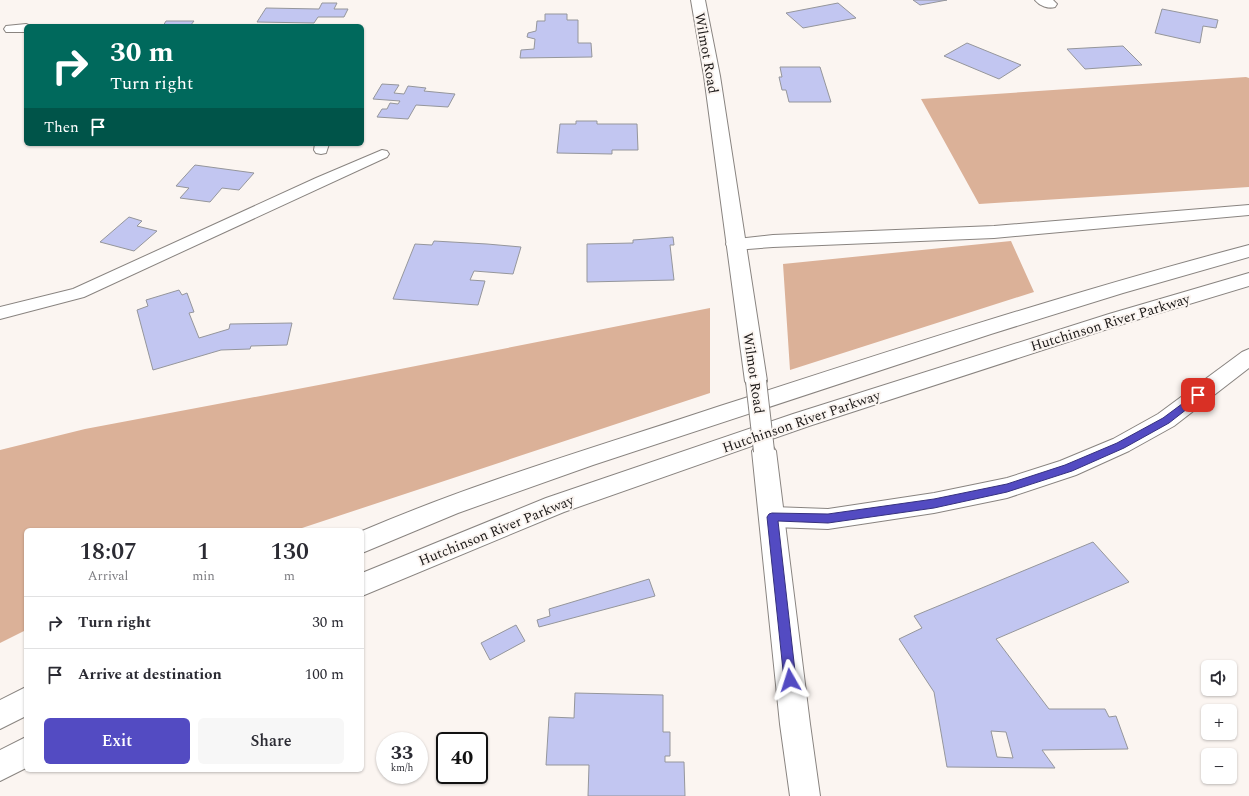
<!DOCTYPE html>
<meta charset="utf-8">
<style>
body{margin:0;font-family:Spectral,serif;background:#f7f7f7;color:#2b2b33;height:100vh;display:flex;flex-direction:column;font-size:15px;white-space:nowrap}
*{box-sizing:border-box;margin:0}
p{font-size:13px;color:#7c7c81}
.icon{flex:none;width:22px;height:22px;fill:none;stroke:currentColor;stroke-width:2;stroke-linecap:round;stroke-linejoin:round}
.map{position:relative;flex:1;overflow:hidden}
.details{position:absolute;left:24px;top:528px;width:340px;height:244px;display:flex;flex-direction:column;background:#fff;border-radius:6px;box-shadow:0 1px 3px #0004}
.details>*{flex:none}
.guide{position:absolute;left:24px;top:24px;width:340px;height:122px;border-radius:6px;box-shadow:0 1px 3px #0004;background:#00695c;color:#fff;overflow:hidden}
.buttons{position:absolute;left:1201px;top:660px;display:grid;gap:8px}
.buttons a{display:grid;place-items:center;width:36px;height:36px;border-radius:6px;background:#fff;box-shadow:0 1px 3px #0004;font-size:20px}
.speed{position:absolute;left:376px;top:732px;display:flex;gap:8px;font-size:20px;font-weight:700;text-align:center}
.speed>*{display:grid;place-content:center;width:52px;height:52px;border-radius:50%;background:#fff;box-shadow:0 1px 3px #0004;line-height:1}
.speed small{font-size:10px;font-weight:400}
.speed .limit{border:2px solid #111;border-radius:6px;background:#fff;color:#111}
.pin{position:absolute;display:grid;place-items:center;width:34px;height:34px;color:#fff;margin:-17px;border-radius:8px;box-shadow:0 2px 6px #0006}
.me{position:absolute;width:44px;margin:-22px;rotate:354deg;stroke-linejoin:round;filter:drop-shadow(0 0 3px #0008)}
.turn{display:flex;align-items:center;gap:14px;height:84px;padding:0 20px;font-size:18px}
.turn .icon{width:52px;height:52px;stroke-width:2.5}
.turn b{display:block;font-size:28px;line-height:34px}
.then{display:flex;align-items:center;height:38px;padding:0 20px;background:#0003;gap:8px;font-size:15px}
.eta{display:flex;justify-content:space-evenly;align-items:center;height:68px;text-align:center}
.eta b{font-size:24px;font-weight:600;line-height:28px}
.action{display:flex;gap:8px;margin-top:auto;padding:8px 20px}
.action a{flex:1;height:46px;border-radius:6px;background:#534bc2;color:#fff;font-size:16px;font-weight:600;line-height:46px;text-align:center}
.action a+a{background:#f7f7f7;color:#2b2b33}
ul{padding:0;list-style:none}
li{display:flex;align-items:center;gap:12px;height:52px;padding:0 20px;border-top:1px solid #e1e1e2}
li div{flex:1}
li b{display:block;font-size:15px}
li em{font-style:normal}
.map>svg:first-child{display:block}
.forest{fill:#dbb198}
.building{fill:#c2c6f1;stroke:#95969b;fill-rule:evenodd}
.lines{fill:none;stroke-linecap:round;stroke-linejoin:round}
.lane-casing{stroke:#898480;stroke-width:2}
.street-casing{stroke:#898480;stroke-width:2}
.secondary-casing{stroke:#898480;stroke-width:2}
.highway-casing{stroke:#898480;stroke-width:2}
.lane{fill:#fff;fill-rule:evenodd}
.street{fill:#fff;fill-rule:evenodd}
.secondary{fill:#fff;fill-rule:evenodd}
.highway{fill:#fff;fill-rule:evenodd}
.secondary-bridge-casing{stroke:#898480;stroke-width:22;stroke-linecap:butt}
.secondary-bridge{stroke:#fff;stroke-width:20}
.route{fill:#534bc2;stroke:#36317e}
.labels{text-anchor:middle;stroke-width:4;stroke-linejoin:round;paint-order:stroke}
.street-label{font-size:14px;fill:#1b1817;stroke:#fbf5f1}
</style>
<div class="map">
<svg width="1249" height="796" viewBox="0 0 1249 796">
<rect width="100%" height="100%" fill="#fbf5f1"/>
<!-- forest -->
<path class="forest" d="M1246 77 1249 78V187L979 204 921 99Z
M1011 241 1034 292 790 370 783 264Z
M710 308V393L296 530H26V630L0 643V450L85 429 324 384Z"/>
<!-- building -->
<path class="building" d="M913 0H947L920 5Z
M322 3H337L334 9H348L344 17H318L314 23 257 22 266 8 319 9Z
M838 3 856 18 803 28 786 13Z
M1162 9 1218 20 1216 28 1203 26 1200 43 1155 33Z
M545 14H567V20H578V43H591L592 57 520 58 521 50 534 49 535 39 527 37 528 33 536 31 537 21H545Z
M166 21H194L190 26H163Z
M967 43 1021 65 999 79 944 56Z
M1123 46 1142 65 1085 69 1067 49Z
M780 67H820L831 102H789L786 90H782L779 77H782Z
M382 84 399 85 394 93 404 94 408 86 426 88 424 91 455 94 448 107 416 105 408 119 377 117 382 109H387L390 103 398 104 400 101 373 99Z
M576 121H597V124H637L638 150H612V154L557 153 560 124H576Z
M195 165 254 173 239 190 222 188 210 202 180 198 189 188 176 186Z
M129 217 142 221 137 226 157 231 134 251 100 242Z
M673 237 674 245H670L674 280 587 282V244L633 243V240Z
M434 241 487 244 521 247 513 274 474 271 470 280 485 281 478 305 393 299 415 244 432 245Z
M179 290 182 295 187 293 194 312 189 313 199 338 229 329 230 324 292 323 287 345 251 346 250 349 221 350 153 370 137 310 148 306 146 300Z
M1093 542 1129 582 996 639 1049 709H1105L1109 717 1116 716 1128 749 1042 750 1055 768 947 767 934 692 899 639 922 628 914 616ZM991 731 1006 732 1013 758 997 757Z
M649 579 655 596 539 627 537 620 550 616 549 609Z
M516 625 525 641 490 660 481 643Z
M575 693 663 695V732H670V756H665V762H684L685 796H588L589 765H546L549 717 574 718Z"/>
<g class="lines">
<defs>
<path id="lane" d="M26 24 31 26H26V32H6L4 29 6 26Z
M315 144H329L326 153 321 154 316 153 314 150Z
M382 150 387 151 389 154 387 157 84 297 0 319V307L73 289 316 178Z"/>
<path id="street" d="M1035 0H1053L1057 4 1055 7C1048 9 1040 6 1035 0Z"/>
<path id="secondary" d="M691 0H705L720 76 767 381 764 387 756 389 748 387 745 381 704 76Z
M764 442 772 445 776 451 810 724 820 796H790L780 724 752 451 756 445Z"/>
<path id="highway" d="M1249 205V215L994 238 773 247 735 250 728 248 726 244 728 240 773 235 994 226Z
M1249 245V257L1123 293 991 334 593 465 458 513 362 553V531C479 481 600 446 720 406 895 349 1071 292 1249 245Z
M1249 273V286L1123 324 809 426 564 512 362 596V573L546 498 793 414 1109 314Z
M1249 349V368L1174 426 1129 451 1076 475 1007 498 934 513 828 529 773 527 764 524 761 517 764 510 773 507 828 509 934 493 1007 478 1060 461 1113 439 1158 414 1242 352Z
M26 687V716L0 729V700Z
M26 737V768L0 781V750Z"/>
</defs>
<!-- lane casing -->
<use href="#lane" class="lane-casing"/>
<!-- street casing -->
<use href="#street" class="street-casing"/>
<!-- secondary casing -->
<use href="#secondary" class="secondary-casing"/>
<!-- highway casing -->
<use href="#highway" class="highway-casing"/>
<!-- lane -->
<use href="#lane" class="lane"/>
<!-- street -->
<use href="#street" class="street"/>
<!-- secondary -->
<use href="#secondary" class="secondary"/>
<!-- highway -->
<use href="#highway" class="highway"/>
<defs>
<path id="secondary-bridge" d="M756 381 764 451"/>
</defs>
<!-- secondary-bridge casing -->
<use href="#secondary-bridge" class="secondary-bridge-casing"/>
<!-- secondary-bridge -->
<use href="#secondary-bridge" class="secondary-bridge"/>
</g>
<!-- route -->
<path class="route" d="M1198 392 1203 395 1201 398 1169 423 1124 448 1072 471 1007 492 934 508 828 523 778 521 796 680 794 684 790 685 786 684 784 680 767 517 769 514 772 513 828 514 934 499 1007 484 1065 465 1117 443 1163 418Z"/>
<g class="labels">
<!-- street labels -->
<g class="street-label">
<text transform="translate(707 53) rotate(80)" y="5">Wilmot Road</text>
<text transform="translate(1110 322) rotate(-17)" y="5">Hutchinson River Parkway</text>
<text transform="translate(754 373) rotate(82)" y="5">Wilmot Road</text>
<text transform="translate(801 421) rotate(-19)" y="5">Hutchinson River Parkway</text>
<text transform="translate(496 530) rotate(-22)" y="5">Hutchinson River Parkway</text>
</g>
</g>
</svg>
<div class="buttons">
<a><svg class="icon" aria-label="sound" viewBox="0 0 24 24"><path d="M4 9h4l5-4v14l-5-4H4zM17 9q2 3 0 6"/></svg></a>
<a>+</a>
<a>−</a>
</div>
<div class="speed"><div>33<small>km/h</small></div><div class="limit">40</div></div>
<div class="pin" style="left:1198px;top:395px;background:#d93025"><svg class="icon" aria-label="arrive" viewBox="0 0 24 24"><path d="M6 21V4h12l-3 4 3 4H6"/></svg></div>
<svg class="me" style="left:790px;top:680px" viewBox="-20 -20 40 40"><path d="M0-17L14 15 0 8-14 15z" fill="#534bc2" stroke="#fff" stroke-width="4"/></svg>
<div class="guide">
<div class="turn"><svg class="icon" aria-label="right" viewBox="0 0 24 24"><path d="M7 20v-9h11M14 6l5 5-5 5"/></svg><div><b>30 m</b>Turn right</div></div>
<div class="then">Then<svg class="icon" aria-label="arrive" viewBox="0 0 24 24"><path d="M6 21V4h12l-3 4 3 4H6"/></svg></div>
</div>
<section class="details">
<div class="eta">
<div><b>18:07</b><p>Arrival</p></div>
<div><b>1</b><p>min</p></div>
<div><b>130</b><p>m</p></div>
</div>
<ul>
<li><svg class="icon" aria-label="right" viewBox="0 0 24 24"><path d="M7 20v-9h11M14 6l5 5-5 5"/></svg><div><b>Turn right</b></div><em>30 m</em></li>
<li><svg class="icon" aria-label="arrive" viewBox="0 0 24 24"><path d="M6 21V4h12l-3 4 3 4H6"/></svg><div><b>Arrive at destination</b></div><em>100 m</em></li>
</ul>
<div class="action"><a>Exit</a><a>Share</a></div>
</section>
</div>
